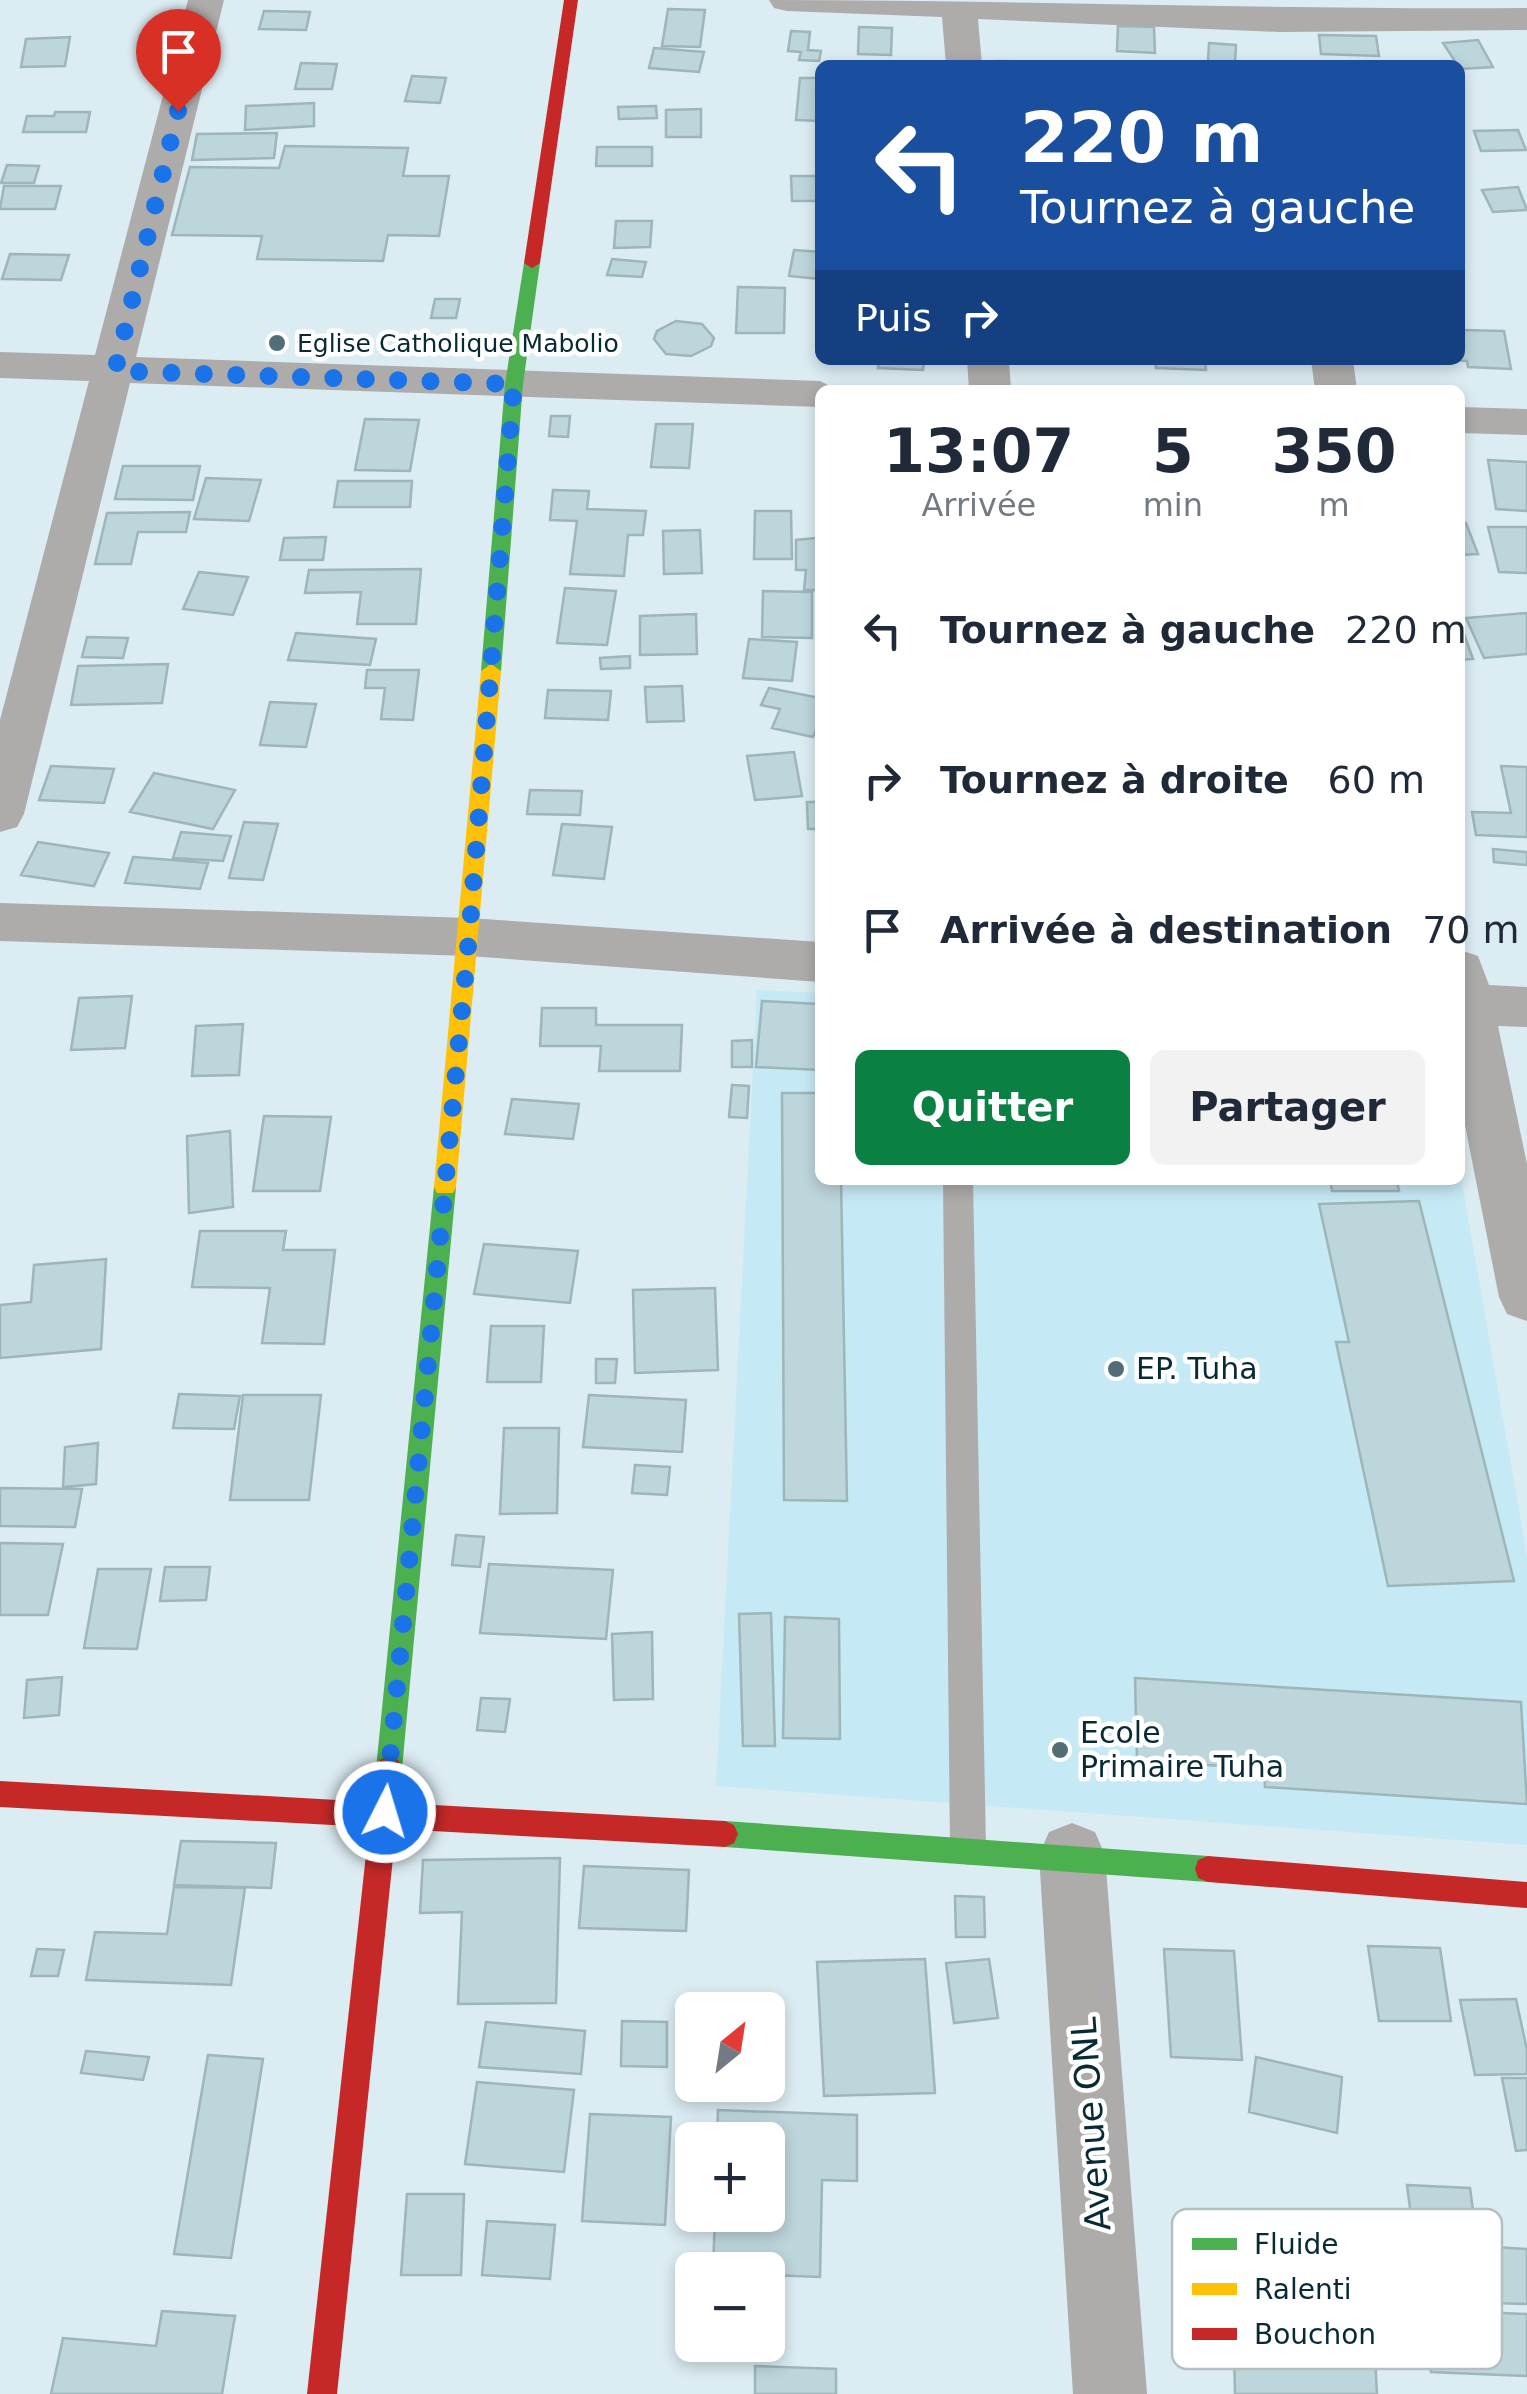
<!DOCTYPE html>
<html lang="fr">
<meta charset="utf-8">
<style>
body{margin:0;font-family:"DejaVu Sans",sans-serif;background:#f2f2f3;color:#1f2937;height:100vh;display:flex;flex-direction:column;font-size:38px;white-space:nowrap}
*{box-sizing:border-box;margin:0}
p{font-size:32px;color:#747a83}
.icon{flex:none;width:55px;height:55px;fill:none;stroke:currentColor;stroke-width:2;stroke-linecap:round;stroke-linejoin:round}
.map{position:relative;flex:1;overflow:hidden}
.drawer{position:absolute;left:815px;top:385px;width:650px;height:800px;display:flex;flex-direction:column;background:#fff;border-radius:15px;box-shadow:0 5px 15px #0003}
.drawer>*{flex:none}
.banner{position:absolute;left:815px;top:60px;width:650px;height:305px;border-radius:15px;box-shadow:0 5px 15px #0003;background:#1a4fa0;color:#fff;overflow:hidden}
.needle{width:65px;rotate:30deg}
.controls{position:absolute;left:675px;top:1992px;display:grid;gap:20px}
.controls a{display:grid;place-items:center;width:110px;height:110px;border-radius:15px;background:#fff;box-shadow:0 5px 15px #0003;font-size:50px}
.pin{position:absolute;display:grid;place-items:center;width:85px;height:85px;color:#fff;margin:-102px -42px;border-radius:50% 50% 50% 0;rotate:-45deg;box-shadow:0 0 10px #0007}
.pin .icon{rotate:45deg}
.me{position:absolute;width:110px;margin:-55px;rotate:5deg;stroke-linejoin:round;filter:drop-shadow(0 0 8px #0008)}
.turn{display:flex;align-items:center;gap:35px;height:210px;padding:0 40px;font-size:45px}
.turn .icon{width:130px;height:130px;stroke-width:2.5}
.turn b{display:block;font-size:70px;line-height:85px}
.then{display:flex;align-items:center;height:95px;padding:0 40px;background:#0003;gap:20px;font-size:38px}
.eta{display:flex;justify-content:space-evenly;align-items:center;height:170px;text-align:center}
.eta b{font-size:60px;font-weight:700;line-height:70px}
.button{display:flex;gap:20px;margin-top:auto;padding:20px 40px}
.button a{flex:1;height:115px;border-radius:15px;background:#0b8043;color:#fff;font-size:40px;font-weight:700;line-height:115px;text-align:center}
.button a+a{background:#f2f2f3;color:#1f2937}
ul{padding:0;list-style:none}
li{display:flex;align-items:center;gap:30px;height:150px;padding:0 40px}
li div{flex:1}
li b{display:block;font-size:38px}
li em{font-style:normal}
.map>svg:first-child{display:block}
.built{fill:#c6e9f6}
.building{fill:#bdd6db;stroke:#9db6ba;stroke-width:2.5}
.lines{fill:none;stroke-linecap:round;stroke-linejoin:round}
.lane{fill:#aeabab;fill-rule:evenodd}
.street{fill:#aeabab;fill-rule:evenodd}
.fast{fill:#4caf50;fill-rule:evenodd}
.slow{fill:#ffc107;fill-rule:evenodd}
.jam{fill:#c62828;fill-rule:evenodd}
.route{stroke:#1a73e8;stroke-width:18;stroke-dasharray:0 32.4}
.poi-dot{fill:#516e77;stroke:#fff;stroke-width:4}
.labels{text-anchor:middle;stroke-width:9;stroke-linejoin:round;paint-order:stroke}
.far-poi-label{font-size:25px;fill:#072a35;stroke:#fff;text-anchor:start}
.poi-label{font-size:30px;fill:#072a35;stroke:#fff;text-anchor:start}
.near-street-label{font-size:35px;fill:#072a35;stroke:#fff}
.key{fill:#fff;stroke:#b5bfc2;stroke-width:2.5}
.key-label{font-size:28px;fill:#072a35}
</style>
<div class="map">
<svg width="1527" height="2394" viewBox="0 0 1527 2394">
<rect width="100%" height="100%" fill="#dbecf2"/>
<!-- built -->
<path class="built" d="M757 990 820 993V1180H1460V1171L1527 1557V1845L716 1786Z"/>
<!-- building -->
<path class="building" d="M668 9 705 10 700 47 662 46Z
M264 11 310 12 306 30 259 29Z
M1118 26 1154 27 1155 53 1117 51Z
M859 27 892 28 891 55 858 54Z
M791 31 810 32 808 50 821 51 819 61 799 60 801 52 788 51Z
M1319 35 1376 36 1379 56 1321 54Z
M70 37 65 66 21 67 26 39Z
M1478 40 1493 67 1460 69 1443 43Z
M1209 43 1236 45 1235 64 1208 61Z
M654 48 704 52 699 72 649 68Z
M997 61 1059 62V65H997Z
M301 63 337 64 332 89H295Z
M412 76 446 78 440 103 405 101Z
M800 78H820V121L796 120Z
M314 103V126L245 130 246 106Z
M656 106 657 118 619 119 618 107Z
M701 109V137H666V110Z
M55 112H90L86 132H23L27 116H54Z
M1518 130 1526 150 1481 151 1474 131Z
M277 133 274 158 192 160 197 134Z
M285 146 408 148 403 176H449L439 236 388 235 383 261 257 259 262 236 172 235 190 167 279 168Z
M597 147H652V166H596Z
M7 165 39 166 34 183H1Z
M791 176H820V201H792Z
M4 186H61L55 209H0Z
M1518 187 1527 210 1493 212 1482 190Z
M616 221H652L650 247 614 248Z
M794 250 820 252V279L789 276Z
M10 254 69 255 61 280 2 279Z
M612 259 646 262 642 277 607 275Z
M738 287 785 288 784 333H736Z
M435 299H460L456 318H431Z
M676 321 702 324 714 338 711 346 691 356 666 354 654 339 657 331Z
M1462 330 1504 331 1511 369 1468 367 1467 361 1454 360H1460Z
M879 360H924L923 370 878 368Z
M1155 360H1205L1206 370 1156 368Z
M551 416H570L568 437 549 436Z
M365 419 419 420 410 471 355 470Z
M656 424H693L689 468 651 467Z
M1488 460 1527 462V511L1496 509Z
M123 466H200L193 500 115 499Z
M206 478 261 480 249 521 194 519Z
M338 481H412L410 507H334Z
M553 490 589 491 587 509 646 511 643 535H628L624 576 570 574 577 521 550 520Z
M755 511H791L792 559H754Z
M190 512 186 532H138L131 564H95L107 513Z
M1460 523H1466L1478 554 1460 555Z
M1488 527H1527V573L1499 572Z
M700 530 702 573 664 574 663 531Z
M326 537 323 560H280L284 538Z
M816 538H820V590H804L806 570H796V540Z
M421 569 416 624H357L361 592 305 593 309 570Z
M199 572 248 577 233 615 183 609Z
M565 588 616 591 607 645 557 643Z
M763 591 812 592V638L762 637Z
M1527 613V654L1484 658 1466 618Z
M696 614 697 654 640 655V616Z
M1460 623 1473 659 1460 660Z
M296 633 376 639 370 665 288 660Z
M87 637 128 638 123 658 82 657Z
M749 639 797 642 792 681 743 678Z
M630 656V668L601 669 600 658Z
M168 664 162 703 71 705 78 666Z
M367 670H419L413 720 381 719 385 688H365Z
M682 686 684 721 647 722 645 687Z
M769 688 820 698V720L813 737 772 728 780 709 761 705Z
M548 690 611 691 608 720 545 718Z
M270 702 316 704 306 747 260 745Z
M794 752 802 796 755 800 747 756Z
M51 766 114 769 104 803 39 800Z
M1501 766 1527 767V837L1476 835 1472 812 1511 813Z
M154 773 235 790 213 829 130 812Z
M530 790 582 791 580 815 527 814Z
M807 802H820V829H808Z
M244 822 278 824 263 880 229 878Z
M562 824 612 827 604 879 553 875Z
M181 832 231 836 223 861 173 858Z
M38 842 109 853 94 886 21 875Z
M1493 849 1527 852V865L1494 862Z
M133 857 172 860 208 863 200 889 125 883Z
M132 996 125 1048 71 1050 79 998Z
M762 1001 820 1004V1070L756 1067Z
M542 1008H596V1025H682L680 1071H599L601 1046H540Z
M243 1024 239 1075 192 1076 196 1026Z
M752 1040V1067H732V1041Z
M732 1085 749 1086 747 1118 729 1117Z
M782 1093H820V1180H841L847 1501 784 1500Z
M512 1099 579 1104 573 1139 505 1134Z
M264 1116 331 1117 320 1191H253Z
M230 1131 233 1207 189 1213 187 1136Z
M1330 1180H1397L1399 1191H1332Z
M1419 1201 1514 1581 1388 1586 1336 1342H1349L1319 1204Z
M200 1231H286L283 1250H335L324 1344 262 1343 270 1288 192 1287Z
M484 1244 578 1251 570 1303 474 1294Z
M106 1259 101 1349 0 1358V1305L31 1302 34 1265Z
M715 1288 718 1370 635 1373 633 1290Z
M491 1326H544L541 1382H487Z
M596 1359H617L615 1383H596Z
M179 1394 240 1396 234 1429 173 1428Z
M243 1395H321L309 1500H230Z
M589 1395 686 1400 682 1452 583 1447Z
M504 1428H559L557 1513 500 1514Z
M98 1443 96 1484 63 1487 65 1447Z
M635 1465 670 1467 667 1495 632 1493Z
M0 1488 82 1489 75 1527 0 1526Z
M456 1535 484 1537 480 1567 452 1565Z
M0 1543 63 1544 48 1615H0Z
M489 1564 613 1570 606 1639 480 1633Z
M165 1567H210L206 1600 160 1601Z
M98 1569H151L137 1649 84 1648Z
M771 1613 775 1746H743L739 1614Z
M785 1617 839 1619 840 1739 783 1738Z
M652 1632 653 1699 614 1700 612 1634Z
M62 1677 59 1715 24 1718 27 1680Z
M1135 1678 1521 1702 1527 1804 1265 1787 1264 1769 1137 1760Z
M481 1698 510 1699 505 1732 477 1730Z
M181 1841 276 1843 271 1888 174 1885Z
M560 1858 556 2003 458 2004 462 1912 420 1913 423 1860Z
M584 1866 689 1870 686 1931 579 1928Z
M174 1887 245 1888 231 1985 86 1980 95 1932 167 1934Z
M955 1896 984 1897 985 1937H956Z
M1368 1946 1440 1948 1451 2021H1379Z
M37 1949 64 1950 58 1976H31Z
M1164 1949 1234 1951 1242 2060 1171 2057Z
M925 1959 935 2093 824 2096 817 1962Z
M989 1959 998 2018 954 2023 946 1963Z
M1516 1999 1527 2050V2074L1475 2075 1460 2000Z
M622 2021 667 2022V2067L621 2066Z
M486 2022 585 2031 581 2074 479 2067Z
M86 2051 149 2057 143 2080 81 2073Z
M208 2055 263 2059 231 2258 174 2254Z
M1256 2057 1342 2077 1337 2133 1249 2112Z
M1502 2078H1527V2150L1516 2151Z
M477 2082 574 2090 564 2172 465 2164Z
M718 2110 857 2115V2181L822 2180 820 2277 768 2275V2270H713L715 2215H768V2140H717Z
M590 2114 671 2117 665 2225 582 2221Z
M1407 2185 1470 2188 1478 2246 1527 2249V2304L1422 2301Z
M407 2194H464L461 2275H401Z
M487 2221 555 2225 550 2279 482 2275Z
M1233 2301 1373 2316 1377 2394H1235Z
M1424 2310 1527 2314V2376L1431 2372Z
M162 2311 235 2316 222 2394H51L63 2338 156 2346Z
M755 2366 836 2369V2394H755Z"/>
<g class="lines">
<!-- lane -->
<path class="lane" d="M943 1180H973L986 1848 981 1860 968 1865 955 1860 950 1848Z"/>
<!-- street -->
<path class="street" d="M188 0H224L136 357 820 381 838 390H820V407L130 383 24 814 17 827 0 832V720L89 381 0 378V352L95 355Z
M769 0C1022 0 1274 10 1527 8V30L1279 32 978 19 982 65H946L942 17 787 11 774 8Z
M967 360H1009L1011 390H969Z
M1311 360H1353L1357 390H1315Z
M1460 407 1527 409V435L1460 433Z
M0 903 469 918 820 942V982L469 956 0 941Z
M1460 950 1478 956 1489 985 1527 987V1027L1498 1026 1527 1164V1321L1507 1314 1499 1297 1460 1100Z
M1072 1823 1095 1832 1105 1855 1147 2394H1073L1039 1855 1049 1832Z"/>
<!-- fast -->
<path class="fast" d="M532 258 540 263 523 384 501 671 491 678 481 671 505 384 524 263Z
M445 1178 453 1181 456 1187 402 1769 398 1778 389 1782 380 1778 376 1769 434 1187 437 1181Z
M725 1821 1208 1856 1218 1860 1221 1869 1218 1878 1208 1882 725 1847 716 1843 712 1834 716 1825Z"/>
<!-- slow -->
<path class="slow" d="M491 664 501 671 456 1187 453 1193H437L434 1187 481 671Z"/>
<!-- jam -->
<path class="jam" d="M564 0H578L540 263 532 268 524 263Z
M389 1756 398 1760 402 1769 399 1803 725 1821 734 1825 738 1834 734 1843 725 1847 396 1829 337 2394H307L369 1827 0 1807V1781L372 1802 380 1760Z
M1208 1856 1527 1882V1908L1208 1882 1198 1878 1195 1869 1198 1860Z"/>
</g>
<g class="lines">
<!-- route -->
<path class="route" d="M178 111 115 371 514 384 469 937 385 1812"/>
</g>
<!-- markers -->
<g class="poi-dot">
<circle cx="277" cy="343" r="10"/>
<circle cx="1116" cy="1369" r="10"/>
<circle cx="1060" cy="1750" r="10"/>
</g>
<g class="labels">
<!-- far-poi labels -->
<g class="far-poi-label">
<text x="297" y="352">Eglise Catholique Mabolio</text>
</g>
<!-- poi labels -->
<g class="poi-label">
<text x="1136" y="1379">EP. Tuha</text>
<text x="1080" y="1743">Ecole<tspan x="1080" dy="34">Primaire Tuha</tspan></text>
</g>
<!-- near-street labels -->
<g class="near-street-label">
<text transform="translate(1091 2124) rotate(-94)" y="12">Avenue ONL</text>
</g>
</g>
<!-- legend -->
<rect x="1172" y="2209" width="330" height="160" rx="15" class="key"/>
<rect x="1192" y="2238" width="45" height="12" fill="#4caf50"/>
<rect x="1192" y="2283" width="45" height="12" fill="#ffc107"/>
<rect x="1192" y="2328" width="45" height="12" fill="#c62828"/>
<g class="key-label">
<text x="1254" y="2254">Fluide</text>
<text x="1254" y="2299">Ralenti</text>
<text x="1254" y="2344">Bouchon</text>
</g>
</svg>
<div class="controls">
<a><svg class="needle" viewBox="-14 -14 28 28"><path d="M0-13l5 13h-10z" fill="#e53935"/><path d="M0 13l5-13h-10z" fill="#747a83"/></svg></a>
<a>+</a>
<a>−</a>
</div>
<div class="pin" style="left:178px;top:111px;background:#d93025"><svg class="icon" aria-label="arrive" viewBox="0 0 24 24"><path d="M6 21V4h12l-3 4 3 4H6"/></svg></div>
<svg class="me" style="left:385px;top:1812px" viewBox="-20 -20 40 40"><circle r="17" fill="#1a73e8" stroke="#fff" stroke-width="3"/><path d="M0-11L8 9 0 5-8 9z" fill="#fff"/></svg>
<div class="banner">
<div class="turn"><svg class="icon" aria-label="left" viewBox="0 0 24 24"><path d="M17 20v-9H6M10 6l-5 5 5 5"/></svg><div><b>220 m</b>Tournez à gauche</div></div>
<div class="then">Puis<svg class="icon" aria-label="right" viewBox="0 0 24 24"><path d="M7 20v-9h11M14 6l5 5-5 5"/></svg></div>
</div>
<section class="drawer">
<div class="eta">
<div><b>13:07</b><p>Arrivée</p></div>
<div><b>5</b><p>min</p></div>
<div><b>350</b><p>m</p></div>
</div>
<ul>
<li><svg class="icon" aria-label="left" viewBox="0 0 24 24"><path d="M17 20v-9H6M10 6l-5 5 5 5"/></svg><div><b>Tournez à gauche</b></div><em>220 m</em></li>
<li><svg class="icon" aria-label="right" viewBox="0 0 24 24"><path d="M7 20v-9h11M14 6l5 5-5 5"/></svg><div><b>Tournez à droite</b></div><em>60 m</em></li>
<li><svg class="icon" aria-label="arrive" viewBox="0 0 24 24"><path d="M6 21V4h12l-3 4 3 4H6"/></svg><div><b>Arrivée à destination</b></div><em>70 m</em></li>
</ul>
<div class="button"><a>Quitter</a><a>Partager</a></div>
</section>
</div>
